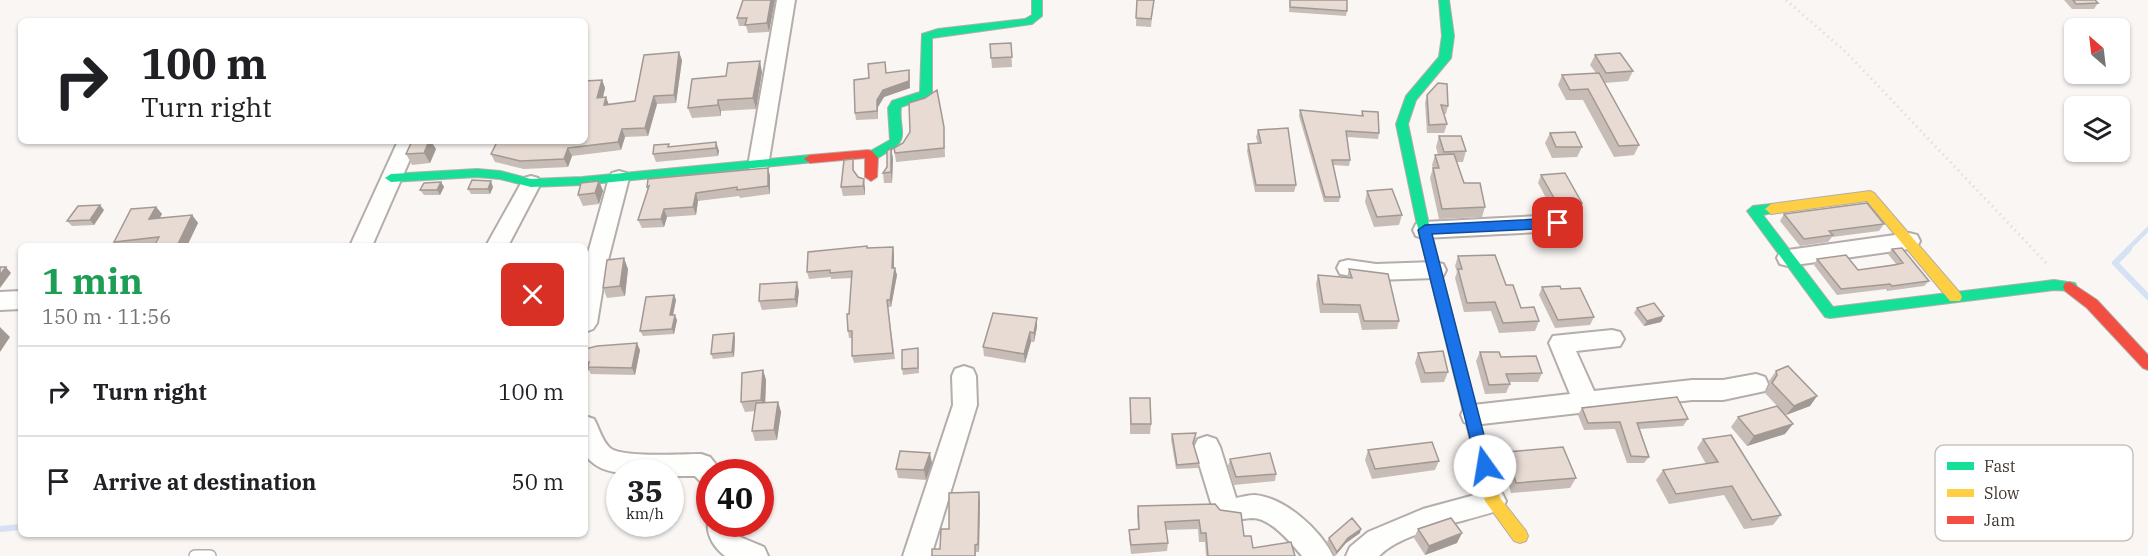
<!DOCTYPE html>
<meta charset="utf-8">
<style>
body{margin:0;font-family:"IBM Plex Serif",serif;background:#f2f2f2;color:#202124;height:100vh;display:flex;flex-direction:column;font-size:22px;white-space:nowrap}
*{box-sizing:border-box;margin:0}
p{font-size:20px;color:#757577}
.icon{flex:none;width:33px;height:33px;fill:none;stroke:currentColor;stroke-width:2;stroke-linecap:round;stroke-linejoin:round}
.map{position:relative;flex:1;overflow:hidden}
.side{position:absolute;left:18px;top:243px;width:570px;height:294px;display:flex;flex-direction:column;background:#fff;border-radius:9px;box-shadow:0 2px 4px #0004}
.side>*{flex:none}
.top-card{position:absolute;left:18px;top:18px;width:570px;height:126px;border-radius:9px;box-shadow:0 2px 4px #0004;background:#fff;color:#202124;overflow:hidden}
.needle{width:39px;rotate:332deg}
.controls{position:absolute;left:2064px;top:18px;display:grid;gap:12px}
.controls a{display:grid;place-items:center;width:66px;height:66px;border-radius:9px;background:#fff;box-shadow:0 2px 4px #0004;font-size:30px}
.speed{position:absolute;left:606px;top:459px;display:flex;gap:12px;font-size:30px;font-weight:700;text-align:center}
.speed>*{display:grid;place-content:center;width:78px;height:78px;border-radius:50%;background:#fff;box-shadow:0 2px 4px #0004;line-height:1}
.speed small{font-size:15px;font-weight:400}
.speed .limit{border:9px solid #d22;background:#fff;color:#111}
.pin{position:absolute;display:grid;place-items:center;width:51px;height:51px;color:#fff;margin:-26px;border-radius:12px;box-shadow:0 3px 9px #0006}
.me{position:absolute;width:66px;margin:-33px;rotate:347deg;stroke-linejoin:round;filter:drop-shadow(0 0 4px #0008)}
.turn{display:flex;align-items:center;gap:21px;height:126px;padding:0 24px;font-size:27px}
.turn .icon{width:78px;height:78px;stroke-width:2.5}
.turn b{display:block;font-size:42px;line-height:51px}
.round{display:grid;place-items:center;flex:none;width:63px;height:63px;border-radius:9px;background:#f2f2f2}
.overview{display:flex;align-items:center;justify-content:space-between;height:102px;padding:0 24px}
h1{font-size:36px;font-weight:800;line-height:45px;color:#1e9e55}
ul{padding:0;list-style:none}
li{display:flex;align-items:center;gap:18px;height:90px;padding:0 24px;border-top:2px solid #e0e0e0}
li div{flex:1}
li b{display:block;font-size:22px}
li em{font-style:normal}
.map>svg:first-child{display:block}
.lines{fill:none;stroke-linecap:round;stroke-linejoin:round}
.stream-far1{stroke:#d5e2f3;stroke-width:4.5}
.stream{stroke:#d5e2f3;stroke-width:6}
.lane-casing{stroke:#b4adaa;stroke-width:14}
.street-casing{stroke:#b4adaa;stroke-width:4}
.fast-casing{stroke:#b4adaa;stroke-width:2}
.slow-casing{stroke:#b4adaa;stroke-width:2}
.jam-casing{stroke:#b4adaa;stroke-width:2}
.path{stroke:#e1e0df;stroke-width:3;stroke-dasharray:1.5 4;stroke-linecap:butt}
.lane{stroke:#fefefd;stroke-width:11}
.street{fill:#fefefd;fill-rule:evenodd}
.fast{fill:#16e098;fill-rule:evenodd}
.slow{fill:#ffcf43;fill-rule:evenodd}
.jam{fill:#f24e42;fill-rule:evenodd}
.wall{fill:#c7bcb6}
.shaded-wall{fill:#a29994}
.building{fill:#e7dbd4;stroke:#a29994;stroke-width:1.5}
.route{fill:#1a73e8;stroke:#114b97;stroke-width:1.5}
.key{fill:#fff;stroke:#c7c3c1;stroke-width:1.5}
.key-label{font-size:16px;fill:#43362f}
</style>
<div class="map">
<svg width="2148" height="556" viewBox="0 0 2148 556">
<rect width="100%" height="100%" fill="#f9f6f4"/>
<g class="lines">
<!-- stream-far1 -->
<path class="stream-far1" d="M2127 250 2148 229"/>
<!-- stream -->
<path class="stream" d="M2129 249 2115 263 2148 297
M0 529 21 527"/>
<defs>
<path id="lane" d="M195 556H210"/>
<path id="street" d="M777 0H795L768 166 765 171 758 173 751 171 748 166Z
M398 141H418L372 246H350Z
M619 171 626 173 629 178 606 268 597 323 593 329 585 332V264L609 178 612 173Z
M531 176 538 178 541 183 508 246H486L524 178Z
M1558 215 1566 217 1569 223 1566 229 1558 231 1424 238 1416 236 1413 230 1416 224 1424 222Z
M1909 233 1917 235 1920 241 1917 247 1909 249 1788 266 1780 264 1777 258 1780 252 1788 250Z
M1348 260 1376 264 1435 262 1443 264 1446 270 1443 276 1435 278 1376 280 1340 274 1337 268 1340 262Z
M21 291V309L0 310V292Z
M1612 330 1620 332 1624 339 1620 346 1576 351 1594 391 1692 380H1723L1756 374 1765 377 1768 384 1765 391 1723 400H1692L1473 425 1464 422 1461 415 1464 408 1473 405 1570 394 1549 343 1553 336Z
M964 366 973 369 976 376 977 405 931 556H903L953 405 952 376 955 369Z
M585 416 594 419C599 428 602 441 610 448 623 458 682 454 701 454L710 457 722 472H710V485L701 482 695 476H670V472C642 472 602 481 585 454Z
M1207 436 1216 439 1220 447 1236 498C1242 497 1248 495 1255 495 1285 498 1320 529 1333 556H1302C1291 543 1271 518 1252 518 1239 519 1232 522 1219 517L1212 506 1194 447 1198 439Z
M1493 490 1502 493 1506 501 1502 509C1467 522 1405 530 1379 556H1346L1350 547 1368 532 1423 509Z
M710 516V524H732L740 537 764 547 768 556H725C713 547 703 530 710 516Z"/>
<path id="fast" d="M1032 0H1042V16L1032 24 932 38V94L930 97 901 107C898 132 913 139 884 154 878 158 874 161 867 159L865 156 867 153 890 140 888 108 892 101 920 92 922 34 938 29 1025 19 1032 15Z
M1439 0H1449L1454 36 1451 58 1416 100 1408 124 1428 220 1481 428 1479 432 1474 434 1469 432 1467 428 1416 220 1396 124 1406 96 1439 57 1442 36Z
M810 155 814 156 816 159 814 162 582 185 531 187 500 179 477 177 391 182 385 178 391 174 477 169 500 171 531 179 582 177Z
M1771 204 1776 206 1777 209 1776 212 1763 215 1833 307 2054 280 2075 283 2077 287 2075 291 2054 290 1830 318 1825 317 1747 211 1753 206Z"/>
<path id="slow" d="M1870 191 1874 193 1960 293 1962 297 1960 301H1950L1867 201 1771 214 1765 209 1771 204Z
M1474 422 1479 424 1481 428 1500 498 1526 531 1528 536 1526 541 1520 543 1514 541 1485 501 1467 428 1469 424Z"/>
<path id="jam" d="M868 150 872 151 878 158 877 177 871 181 865 177V158L810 163 804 159 810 155Z
M2070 282 2097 300 2148 355V370L2143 368 2087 308 2065 291 2063 287 2065 283Z"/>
</defs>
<!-- lane casing -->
<use href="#lane" class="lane-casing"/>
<!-- street casing -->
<use href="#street" class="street-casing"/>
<!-- fast casing -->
<use href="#fast" class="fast-casing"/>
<!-- slow casing -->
<use href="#slow" class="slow-casing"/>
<!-- jam casing -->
<use href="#jam" class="jam-casing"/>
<!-- path -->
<path class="path" d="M1786 0 1848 54 2048 265"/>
<!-- lane -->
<use href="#lane" class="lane"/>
<!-- street -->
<use href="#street" class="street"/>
<!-- fast -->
<use href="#fast" class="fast"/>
<!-- slow -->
<use href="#slow" class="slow"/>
<!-- jam -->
<use href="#jam" class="jam"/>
</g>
<!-- wall -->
<path class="wall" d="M775 0 769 32 748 33 746 26H739L737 18Z
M1137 0H1154L1151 27 1136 26Z
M1290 0H1347V11L1346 16 1289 12Z
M2064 0H2095L2098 3 2094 9H2072Z
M1011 43 1012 67 992 68 990 44Z
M1595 55 1633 71 1628 81 1605 83 1639 145 1634 155 1614 157 1583 100H1566L1558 85 1562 75 1596 73 1590 65Z
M682 60 676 103 657 104 648 136 625 137 621 150 572 156 568 167 524 169 495 162 491 154 552 141 602 80 605 88 603 97 608 105 635 101Z
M909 70 910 88 884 97 878 107V119L856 120 855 113 869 78 886 73Z
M762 72 756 109 721 111V116L692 118 688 108 726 76Z
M1427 95 1448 106 1446 114H1443L1447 124 1444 133H1427L1425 103Z
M1300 110 1361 116 1362 111 1379 133 1378 139 1347 137 1350 160 1349 166 1333 165 1340 197 1339 202H1324L1299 116Z
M944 127 945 157 896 162 894 148Z
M1258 130 1296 185 1294 192H1255L1247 151 1248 144H1258L1256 137Z
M1550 133 1582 147 1577 157 1552 158 1545 143Z
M1439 136 1466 151 1463 162H1456L1464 183 1485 207 1482 217 1439 219 1430 178 1433 168 1432 165 1435 155H1438L1436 147Z
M716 142 719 151 718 156 656 162 653 154 670 147Z
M891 148 893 159 892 183H884L883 173 887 167Z
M436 149 430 163 412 165 406 154Z
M853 159 854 172 865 188V195L843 196 841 187Z
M768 168 770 176V194L740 198 739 196 698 201 696 215 667 217 664 227 642 228 638 220 648 190 647 187Z
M1541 175 1582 203 1578 212 1554 213 1538 183Z
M599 181 603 191 599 204 583 206 578 195Z
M441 182 444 187 440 195H424L420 190Z
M493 187 490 194H471L468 189Z
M1367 191 1402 215 1399 225 1374 227 1365 202Z
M156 207 162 214 159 218 192 215 198 223 187 246H118L114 242Z
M104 210 94 225 72 226 67 221Z
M1784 214 1884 224 1879 231 1832 237 1828 242 1800 246 1780 221Z
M893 247 894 254V268L897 275 891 307H888L895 359 854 363 852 356V338H849L848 331 852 278 831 279V277L809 279 807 272 867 248Z
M1892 249 1929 281 1924 286 1887 291 1886 289 1837 295 1814 265 1817 259 1858 270 1896 264 1888 254Z
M1458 256 1506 285 1521 308 1539 321 1535 331 1499 333 1491 311 1464 312 1455 278 1457 272 1455 266Z
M628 269 625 296 607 298 603 288Z
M1349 269 1399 321 1397 329 1362 330 1358 313H1320L1316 284 1318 275 1347 277Z
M1542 287 1561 289 1594 317 1590 325 1555 328 1539 295Z
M799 291 797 307 762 310 759 301Z
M674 295 676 300 673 315 677 320 674 334 643 336 640 331Z
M1637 308 1664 316 1661 322 1644 326 1634 313Z
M1037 318V327L1034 342H1031L1025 363 984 356 983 347Z
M734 333 735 338 734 357 713 359 711 354Z
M918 348 919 373 903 375 902 369Z
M585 349 640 350 635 375 591 374 589 370 585 371Z
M1480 352 1501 357 1542 373 1538 382H1509L1510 384 1506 393 1485 394 1476 361Z
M1418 353 1448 372 1444 382 1421 383 1415 363Z
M763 370 766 380 765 402H778L781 412 777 440 755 441 752 431 755 411 745 412 741 402Z
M1776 371 1817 396 1810 406 1786 415 1781 410 1785 434 1747 446 1731 427 1738 417 1777 406 1765 393 1770 385 1769 381Z
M1130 398 1151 424 1150 434H1130Z
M1582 408 1688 419 1683 426 1640 429 1649 457 1644 463H1627L1615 429 1584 430 1578 415Z
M1172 434 1196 438 1193 445 1199 463 1198 468 1176 469 1171 439Z
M1703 439 1781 515 1773 525 1744 529 1724 495 1669 504 1656 480 1663 470 1706 464 1697 448Z
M1368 450 1439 461 1435 470 1372 479 1365 460Z
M1508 452 1576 478 1570 488 1511 493 1503 462Z
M1230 459 1276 474 1275 481 1234 485 1228 466Z
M932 463 926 480 898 478 896 469Z
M980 500 979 552H976V556H932L940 549 949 529Z
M1138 506 1220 510 1244 536 1253 548 1295 556H1206L1205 542H1199L1198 529 1166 530 1168 543 1167 551 1131 554 1129 538V530L1138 529 1137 515Z
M1418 529 1457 543 1425 555 1414 538Z
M1360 533 1346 543 1335 556 1327 542 1329 538Z"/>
<!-- shaded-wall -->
<path class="shaded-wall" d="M771 0H775L769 32 767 23Z
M679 52 682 60 676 103 674 95Z
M760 61 762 72 756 109 753 98Z
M909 70 910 88 884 97 878 107V119L877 100 883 90Z
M602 80 605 88 601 106 597 98Z
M654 96 657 104 648 136 645 128Z
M606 97 609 105H604Z
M718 100 721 111V116L718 105Z
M622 129 625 137 621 150 618 142Z
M429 141H431L436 149 430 163 424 153Z
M716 142 719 151 718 156 716 148Z
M568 148 572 156 568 167 564 159Z
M891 148 893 159 892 183 891 172Z
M768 168 770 176V194L768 186Z
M864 179 865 188V195L863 186Z
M491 181 493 187 490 194 488 189Z
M599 181 603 191 599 204 595 193Z
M441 182 444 187 440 195 437 190Z
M696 193 698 201 696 215 693 207Z
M100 205 104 210 94 225 90 220Z
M156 207 162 214 155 227 149 219Z
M664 209 667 217 664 227 661 219Z
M192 215 198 223 187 246H177Z
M893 247 894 254V275L892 268Z
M624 258 628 269 625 296 620 286Z
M6 267 11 273 0 288V275Z
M895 268 897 275 891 307 890 300Z
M797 282 799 291 797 307 795 299Z
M674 295 676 300 672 320 670 315Z
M675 315 677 320 674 334 672 329Z
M1664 316 1661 322 1644 326 1647 321Z
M1037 318V327L1034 342V333Z
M0 327 10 337 0 352Z
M1030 332 1031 342 1025 363 1024 354Z
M734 333 735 338 734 357 732 352Z
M637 343 640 350 635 375 632 368Z
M589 362 588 367 589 370 585 371V363Z
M763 370 766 380 765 410 761 400Z
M1817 396 1810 406 1786 415 1794 406Z
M778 402 781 412 777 440 774 430Z
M1793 424 1785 434 1747 446 1754 436Z
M930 453 932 463 926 480 924 470Z
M979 492 980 500 979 552 978 544Z
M1361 529 1360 533 1346 543 1335 556 1337 552 1348 538Z
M1462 533 1457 543 1425 555 1429 546Z"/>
<!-- building -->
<path class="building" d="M743 0H771L767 23 745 25 747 18H737Z
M1137 0H1154L1151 19 1136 18Z
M1290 0H1347V11L1290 7Z
M2073 0H2095L2098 3 2076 4Z
M1011 43 1012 57 991 58 990 44Z
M679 52 674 95 654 96 645 128 622 129 618 142 568 148 564 159 520 161 491 154 497 142 585 141V81L602 80 597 98 606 97 604 105 635 101 644 55Z
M1620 53 1633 71 1606 73 1595 55Z
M760 61 753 98 718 100V105L688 108 692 79 726 76 728 63Z
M885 62 886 73 909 70V81L883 90 877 100V111L855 113 854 80 869 78 868 64Z
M1599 73 1639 145 1619 146 1588 89 1570 90 1562 75Z
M1438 83 1447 84 1448 106 1441 105 1447 124 1429 125 1427 95Z
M937 90 944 127V148L895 153 894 148 903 143 910 132 909 103 925 98Z
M1300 110 1363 116 1362 111 1378 112 1379 133 1346 131 1350 160H1332L1340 197H1325Z
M1288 128 1296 185H1256L1248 144 1261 143 1258 130Z
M1575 132 1582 147H1556L1550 133Z
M1439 136H1461L1466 151 1444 152Z
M412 141H429L424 153 406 154Z
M716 142V148L653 154 654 145 669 144 668 147Z
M891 148V172L883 173 887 167V151Z
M1454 154 1464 183H1480L1485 207 1442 209 1433 168H1439L1435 155Z
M853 159V170L858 177 864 179 863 186 841 187 844 160Z
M768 168V186L737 190V187L696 193 693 207 664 209 661 219 638 220 649 186 647 187 648 179Z
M1565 173 1582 203 1558 205 1541 175Z
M472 180 491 181 488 189H468Z
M599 181 595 193 578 195 581 183Z
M441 182 437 190H420L424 183Z
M1392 189 1402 215 1377 217 1367 191Z
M1867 203 1884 224 1829 231 1833 235 1804 239 1784 214Z
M100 205 90 220 67 221 78 206Z
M156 207 149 219 192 215 177 246H154L159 237 114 242 131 209Z
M94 244H113L111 246H93Z
M867 246V248L893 247 892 268H895L890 300H887L893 353 852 356V331H848L847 314H849L852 271 830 273V270L807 272 808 252Z
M1902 248 1929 281 1892 286 1890 284 1841 289 1817 259 1846 255 1858 270 1894 265 1903 263 1892 249Z
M1495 255 1506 285H1513L1521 308 1534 307 1539 321 1503 323 1495 302 1467 303 1458 269H1462L1458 256Z
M624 258 620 286 603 288 607 260Z
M0 267H6L0 275Z
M1349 269 1388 274 1399 321H1364L1360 305 1323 304 1318 275 1352 278Z
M797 282 795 299 759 301 760 284Z
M1560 286 1561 289 1580 288 1594 317 1558 320 1542 287Z
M674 295 670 315H675L672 329 640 331 646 297Z
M1654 303 1664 316 1647 321 1637 308Z
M993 313 1037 318 1034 333 1030 332 1024 354 983 347Z
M734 333 732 352 711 354 713 335Z
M637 343 632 368 588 367 589 362 585 363V349L597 346Z
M918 348V368L902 369V350Z
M1443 351 1448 372 1425 373 1418 353Z
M1480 352H1499L1501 357 1536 356 1542 373 1506 374 1510 384 1489 385Z
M1788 366 1817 396 1794 406 1772 383 1777 375 1776 371Z
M763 370 761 400 741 402 742 373Z
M1677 397 1688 419 1637 423 1649 457 1631 456 1620 422 1588 423 1582 408Z
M1130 398H1150L1151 424H1131Z
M778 402 774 430 752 431 756 403Z
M1777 406 1793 424 1754 436 1738 417Z
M1196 433 1193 443 1199 463 1177 465 1172 434Z
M1731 435 1781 515 1752 520 1732 486 1676 494 1663 470 1718 462 1703 439Z
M1432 442 1439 461 1375 469 1368 450Z
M1563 447 1576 478 1516 483 1508 452Z
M900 451 930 453 924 470 896 469Z
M1270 453 1276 474 1236 477 1230 459Z
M979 492 978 544 975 545V556H932V549H940L941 529H949V493Z
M1215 504 1220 510 1241 513 1244 536H1251L1253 548 1291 542 1295 556H1208L1206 533H1201L1199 520 1165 522 1168 543 1131 545 1129 530 1139 529 1138 506Z
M1352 518 1361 529 1348 538 1337 552 1329 538Z
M1451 518 1462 533 1429 546 1418 529Z"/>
<!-- route -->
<path class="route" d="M1558 218 1564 223 1558 228 1432 234 1492 466 1490 470 1485 472 1479 470 1477 466 1418 230 1425 225Z"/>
<!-- legend -->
<rect x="1935" y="445" width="198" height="96" rx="9" class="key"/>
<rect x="1947" y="462" width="27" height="8" fill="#16e098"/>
<rect x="1947" y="489" width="27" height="8" fill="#ffcf43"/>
<rect x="1947" y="516" width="27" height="8" fill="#f24e42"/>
<g class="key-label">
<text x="1984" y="472">Fast</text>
<text x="1984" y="499">Slow</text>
<text x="1984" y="526">Jam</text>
</g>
</svg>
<div class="controls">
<a><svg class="needle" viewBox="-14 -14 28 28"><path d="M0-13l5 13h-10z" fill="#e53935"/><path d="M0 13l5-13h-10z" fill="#757577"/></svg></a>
<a><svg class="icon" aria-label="layers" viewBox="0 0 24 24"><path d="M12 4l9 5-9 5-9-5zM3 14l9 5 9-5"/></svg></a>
</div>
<div class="speed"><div>35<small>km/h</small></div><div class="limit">40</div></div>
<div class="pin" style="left:1558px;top:223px;background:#d93025"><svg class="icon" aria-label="arrive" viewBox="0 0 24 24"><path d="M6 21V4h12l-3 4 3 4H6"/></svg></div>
<svg class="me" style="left:1485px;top:466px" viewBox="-20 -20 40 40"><circle r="19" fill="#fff"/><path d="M0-13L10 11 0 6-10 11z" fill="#1a73e8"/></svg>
<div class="top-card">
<div class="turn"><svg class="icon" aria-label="right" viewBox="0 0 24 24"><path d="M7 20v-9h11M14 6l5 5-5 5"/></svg><div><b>100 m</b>Turn right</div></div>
</div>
<section class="side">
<div class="overview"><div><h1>1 min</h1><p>150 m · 11:56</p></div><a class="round" style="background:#d93025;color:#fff"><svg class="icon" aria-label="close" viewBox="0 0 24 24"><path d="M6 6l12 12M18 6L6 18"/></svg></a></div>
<ul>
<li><svg class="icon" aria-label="right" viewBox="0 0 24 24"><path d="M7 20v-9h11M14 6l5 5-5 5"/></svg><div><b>Turn right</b></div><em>100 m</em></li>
<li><svg class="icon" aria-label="arrive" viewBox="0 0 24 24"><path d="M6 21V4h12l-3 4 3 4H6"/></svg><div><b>Arrive at destination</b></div><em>50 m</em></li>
</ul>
</section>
</div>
